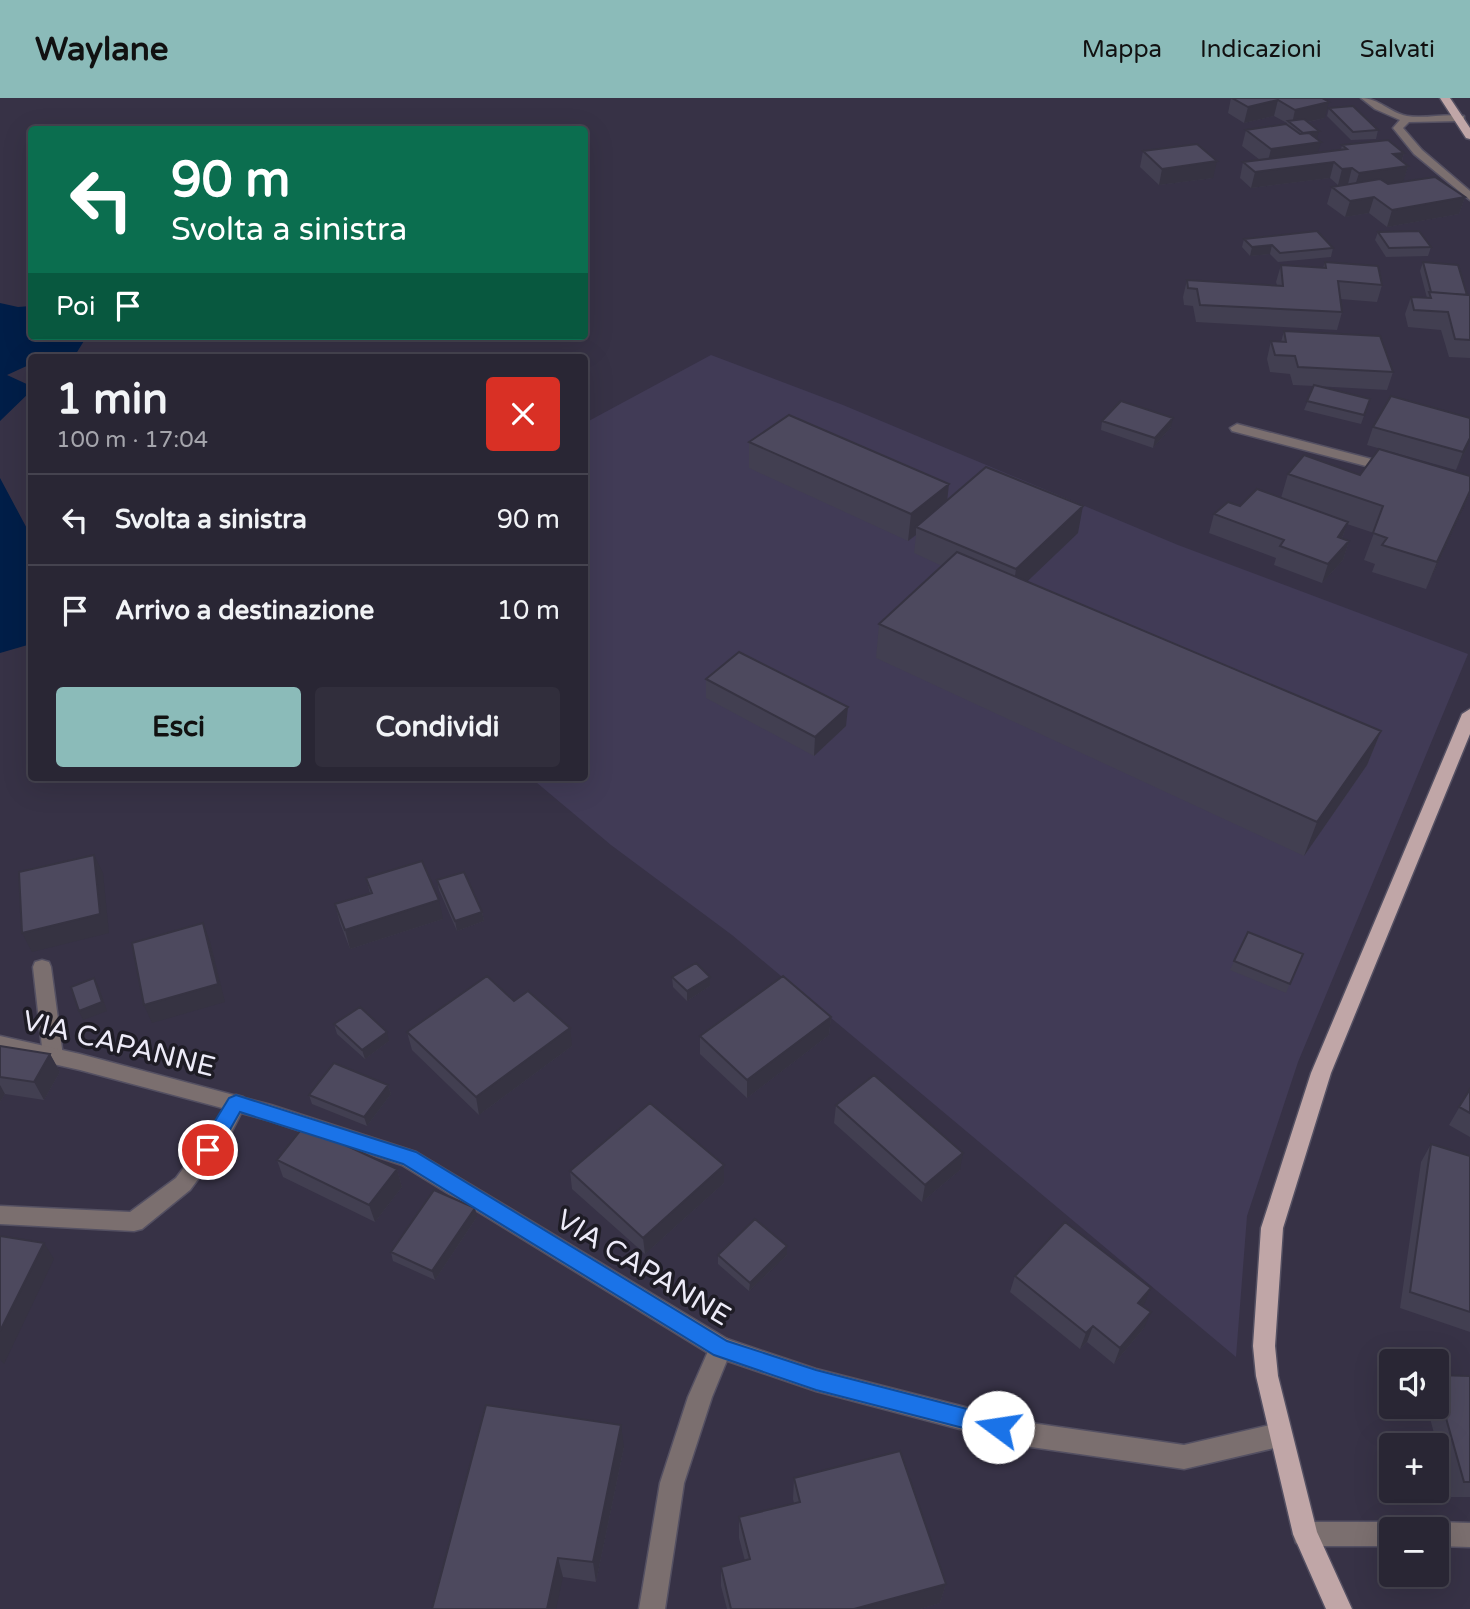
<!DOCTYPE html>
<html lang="it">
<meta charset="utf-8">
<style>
body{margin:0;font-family:"Varela Round",sans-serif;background:#312e3c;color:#f1f3f6;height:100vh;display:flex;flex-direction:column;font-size:26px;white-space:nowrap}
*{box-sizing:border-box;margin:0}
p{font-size:23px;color:#a5a5ac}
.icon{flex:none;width:38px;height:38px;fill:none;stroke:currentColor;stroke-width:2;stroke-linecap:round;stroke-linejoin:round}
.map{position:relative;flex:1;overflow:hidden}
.panel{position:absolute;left:28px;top:256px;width:560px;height:427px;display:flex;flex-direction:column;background:#292634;border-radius:7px;box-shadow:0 7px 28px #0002,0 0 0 2px #45434f}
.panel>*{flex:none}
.top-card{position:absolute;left:28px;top:28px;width:560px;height:214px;border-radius:7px;box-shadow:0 7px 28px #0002,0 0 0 2px #45434f;background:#0b6e4f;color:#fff;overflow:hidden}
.controls{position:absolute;left:1379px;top:1251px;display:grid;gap:14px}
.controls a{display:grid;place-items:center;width:70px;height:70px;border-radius:7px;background:#292634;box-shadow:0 7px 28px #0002,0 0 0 2px #45434f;font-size:35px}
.pin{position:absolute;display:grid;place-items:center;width:60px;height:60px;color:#fff;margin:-30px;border:4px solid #fff;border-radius:50%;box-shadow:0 2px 7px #0007}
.me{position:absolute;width:77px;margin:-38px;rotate:284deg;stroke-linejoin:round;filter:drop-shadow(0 0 5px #0008)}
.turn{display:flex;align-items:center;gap:24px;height:147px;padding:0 28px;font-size:32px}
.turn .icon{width:91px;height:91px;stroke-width:2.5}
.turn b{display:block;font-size:49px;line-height:60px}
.then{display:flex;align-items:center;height:66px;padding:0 28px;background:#0003;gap:14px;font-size:26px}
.round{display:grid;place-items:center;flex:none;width:74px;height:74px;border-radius:7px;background:#312e3c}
.headline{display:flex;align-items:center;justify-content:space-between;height:119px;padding:0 28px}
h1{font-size:42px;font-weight:800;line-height:52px}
.primary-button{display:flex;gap:14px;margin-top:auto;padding:14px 28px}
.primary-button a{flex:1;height:80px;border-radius:7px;background:#8bbbb9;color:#111;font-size:28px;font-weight:800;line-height:80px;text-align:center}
.primary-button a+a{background:#312e3c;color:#f1f3f6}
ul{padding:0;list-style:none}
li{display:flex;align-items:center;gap:21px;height:91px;padding:0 28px;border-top:2px solid #45434f}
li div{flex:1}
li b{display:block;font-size:26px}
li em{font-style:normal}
header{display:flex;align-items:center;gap:42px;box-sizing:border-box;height:98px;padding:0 35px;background:#8bbbb9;color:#111}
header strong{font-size:33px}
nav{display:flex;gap:38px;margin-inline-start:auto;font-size:24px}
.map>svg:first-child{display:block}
.built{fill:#413b56}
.water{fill:#001e48}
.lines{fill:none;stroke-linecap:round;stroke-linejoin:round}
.service-casing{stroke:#545062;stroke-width:3}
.minor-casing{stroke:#545062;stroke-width:3}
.primary-casing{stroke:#545062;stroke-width:3}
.service{fill:#7b6f6f;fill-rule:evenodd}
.minor{fill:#7b6f6f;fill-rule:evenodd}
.primary{fill:#c0a6a7;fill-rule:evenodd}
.wall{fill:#423f51}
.shaded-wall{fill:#363342}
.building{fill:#4d495e;stroke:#363342;stroke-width:2}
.route{fill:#1a73e8;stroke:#114b97;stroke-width:2}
.labels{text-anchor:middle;stroke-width:7;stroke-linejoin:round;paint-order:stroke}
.near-street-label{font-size:28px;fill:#edebf8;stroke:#1e1c25}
</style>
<header>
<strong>Waylane</strong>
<nav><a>Mappa</a><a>Indicazioni</a><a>Salvati</a></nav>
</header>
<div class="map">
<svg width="1470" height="1511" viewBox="0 0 1470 1511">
<rect width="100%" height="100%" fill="#373246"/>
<!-- built -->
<path class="built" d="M711 257 843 307 1178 447 1468 556 1298 964 1247 1118 1236 1259 732 837 611 747 530 679H584L585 325Z"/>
<!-- water -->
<path class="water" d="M0 205 18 209 31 208 32 238H87L74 259H32L31 266 7 277 31 288V293L0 323Z
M0 380 31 438V546L0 555Z"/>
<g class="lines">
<defs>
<path id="service" d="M1237 326 1394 367 1396 370 1389 374 1232 333 1230 330Z
M42 862 49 864 51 869 63 958 60 964 53 966 46 964 43 958 33 869 35 864Z
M236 997 243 999 246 1005 228 1041 190 1092 142 1131 134 1133 0 1126V1108L130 1114 176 1080 214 1029 229 999Z
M721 1239 729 1242 732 1250 712 1299 684 1385 665 1511H639L660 1385 688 1299 713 1242Z
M1305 1424H1391L1400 1427 1401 1432H1391V1448H1305L1296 1445 1293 1436 1296 1427Z
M1437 1424 1470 1425V1449L1437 1448V1432H1427L1428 1427Z"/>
<path id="minor" d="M1361 0C1379 0 1390 15 1407 18 1426 21 1445 15 1464 18V22L1460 23 1409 24 1403 30 1422 52 1470 93V102L1414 56 1393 30 1400 22 1375 11Z
M0 938 80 956 271 1007 416 1054 727 1241 816 1271 1024 1324 1184 1347 1279 1325 1287 1329 1291 1337 1287 1345 1279 1349 1184 1371 1024 1348 816 1293 713 1258 402 1067 271 1023 80 972 0 954Z"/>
<path id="primary" d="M1440 0H1450L1470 30V41L1466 40Z
M1470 611V636L1331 975 1283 1130 1275 1248 1278 1278 1317 1434 1352 1511H1326L1293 1436 1256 1278 1253 1248 1261 1130 1311 975 1462 616Z"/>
</defs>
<!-- service casing -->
<use href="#service" class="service-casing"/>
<!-- minor casing -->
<use href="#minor" class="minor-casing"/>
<!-- primary casing -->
<use href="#primary" class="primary-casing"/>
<!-- service -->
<use href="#service" class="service"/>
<!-- minor -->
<use href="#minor" class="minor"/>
<!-- primary -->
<use href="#primary" class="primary"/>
</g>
<!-- wall -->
<path class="wall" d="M1231 0H1322L1325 20 1308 24 1317 41 1318 55 1341 52 1342 47 1404 55 1402 63 1408 68 1403 84 1465 99 1459 116 1387 129 1369 115 1345 119 1327 106 1332 89 1348 86 1338 87 1330 80 1251 90 1240 80 1243 64 1260 62 1242 48 1246 32 1287 27V25L1274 18 1244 25 1228 15Z
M1329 10 1378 32 1376 41 1351 42 1327 18Z
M1143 53 1213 80 1159 87 1140 69Z
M1378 134 1431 149 1428 158 1386 159 1375 142Z
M1244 141 1333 150 1331 159 1278 164 1270 156 1250 158 1242 149Z
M1325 164 1382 187 1377 204 1340 201 1342 214 1337 232 1196 224 1193 208 1184 207 1183 199 1187 182 1277 187 1276 184 1281 167 1323 170Z
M1423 164 1467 197H1470V260L1449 259 1441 232 1408 229 1405 216 1411 199 1427 200 1420 173Z
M1284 233 1393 274 1387 292 1315 288 1370 301 1361 326 1304 312 1314 288 1293 287 1290 276 1270 274 1267 261 1271 243 1281 244Z
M1470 320V344L1456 372 1367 347 1373 329Z
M1102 323 1171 329 1153 350 1101 332Z
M749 344 947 403 1078 435 1027 483 1381 633 1367 667 1304 758 876 560 879 526 942 468 914 455 916 437 908 443 749 370Z
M1288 376 1470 378V395L1426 491 1372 474 1375 466 1364 462 1374 435 1347 426 1342 441 1349 443 1343 462 1322 485 1274 467 1276 460 1209 435 1214 416 1240 408 1281 400Z
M706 581 846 628 814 658 706 600Z
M366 780 443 821 350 851 340 825 335 806 370 795Z
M437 782 482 814 484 823 457 833 439 792Z
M1303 856 1286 895 1230 872 1234 863Z
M672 879 710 888 687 903 673 889Z
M514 903 572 948 479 1017 412 952 407 934Z
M831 919 829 937 747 1000 700 956V938Z
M334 926 389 943 365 961 337 936Z
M0 948 50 956 60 974 44 1002 5 996 0 1004Z
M388 987 391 996 367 1028 312 1006 309 997Z
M1470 991V1039L1449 1027Z
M836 1007 960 1072 922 1104 834 1025Z
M1431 1046 1470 1058V1234L1400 1210 1421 1064Z
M277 1062 397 1071 402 1089 375 1124 283 1079Z
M724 1067V1085L645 1156 572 1091 570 1073Z
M477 1119 435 1182 393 1163 391 1154Z
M718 1157H787L749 1193 718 1166Z
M1015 1178 1151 1190 1143 1208 1144 1230 1114 1266 1087 1244 1080 1251 1010 1194Z
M1437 1277 1470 1278V1399H1451L1427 1309H1437Z
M624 1349 596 1484 563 1479 432 1511Z
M794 1380 946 1486 940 1505 920 1511H727L721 1488V1469L745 1463 739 1440V1419L794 1405 793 1401Z"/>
<!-- shaded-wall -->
<path class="shaded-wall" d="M1278 2 1274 18 1244 25 1248 9Z
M1329 4 1325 20 1293 27 1292 26 1295 12Z
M1319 33 1317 41 1303 35Z
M1321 44 1316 60 1267 67 1271 51Z
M1404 55 1400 69 1408 68 1403 85 1354 91 1359 75 1393 56Z
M1217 63 1213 80 1159 87 1162 71Z
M1334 64 1330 80 1251 90 1255 74Z
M1352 70 1348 86 1338 87 1342 71Z
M1374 99 1369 115 1345 119 1350 103Z
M1465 99 1459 116 1387 129 1392 112Z
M1272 147 1270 156 1250 158 1252 149Z
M1173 320 1171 329 1153 350 1155 340Z
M1470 340V344L1456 372 1463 354Z
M949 386 946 413 916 429V437L908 443 911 416Z
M1470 393 1465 406 1426 491 1437 464Z
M1083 408 1078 435 1012 498 1016 471Z
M1348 424 1341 443 1338 439Z
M1349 443 1343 462 1322 485 1328 466Z
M848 609 846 628 814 658 815 639Z
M1381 633 1367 667 1304 758 1317 724Z
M94 757 103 775 109 835 32 854 22 835Z
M439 802 443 821 350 851 345 832Z
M482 814 484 823 457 833 455 823Z
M203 825 210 843 225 904 152 925 144 907Z
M710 879V888L687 903V893Z
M94 880 99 889 107 913 83 922 79 913Z
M831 919 829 937 747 1000V982Z
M570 930 572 948 479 1017 476 999Z
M387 934 389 943 365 961 362 952Z
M50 956 60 974 44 1002 34 984Z
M0 987 5 996 0 1004Z
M388 987 391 996 367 1028 364 1019Z
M963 1055 960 1072 922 1104 925 1087Z
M724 1067V1085L645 1156 643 1140Z
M397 1071 402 1089 375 1124 369 1107Z
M475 1110 477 1119 435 1182 432 1173Z
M44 1145 54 1161 4 1266 0 1261V1233Z
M787 1148V1157L749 1193 750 1185Z
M1151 1190 1144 1207 1132 1221 1138 1205Z
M1151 1214 1144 1230 1114 1266 1120 1250Z
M1093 1228 1087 1244 1080 1251 1086 1235Z
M621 1327 624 1349 596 1484 593 1464Z
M558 1460 563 1479 556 1511H547Z
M946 1486 940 1505 920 1511H854Z"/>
<!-- building -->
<path class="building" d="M1232 0H1322L1329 4 1295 12 1278 2 1248 9Z
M1353 8 1378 32 1353 34 1329 10Z
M1304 21 1319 33 1303 35 1288 23Z
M1286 26 1300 36 1309 35 1321 44 1271 51 1246 32Z
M1388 42 1404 55 1393 56 1408 68 1359 75 1352 70 1342 71 1334 64 1255 74 1243 64 1347 51 1342 47Z
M1197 46 1217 63 1162 71 1143 53Z
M1435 79 1465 99 1392 112 1374 99 1350 103 1332 89 1380 81 1388 86Z
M1317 133 1333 150 1280 155 1272 147 1252 149 1244 141Z
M1419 133 1431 149 1389 150 1378 134Z
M1325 164 1378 168 1382 187 1338 183 1342 214 1200 207 1197 191 1188 190 1187 182 1283 188 1281 167 1326 170Z
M1423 164 1458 167 1467 197 1431 194Z
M1429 194 1470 197V242L1455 241 1448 214 1414 212 1411 199 1431 200Z
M1284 233 1380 238 1393 274 1298 269 1295 258 1275 257 1271 243 1286 244Z
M1314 287 1370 301 1364 317 1307 303Z
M1391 298 1470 320V340L1463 354 1373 329Z
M1121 303 1173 320 1155 340 1102 323Z
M789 317 949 386 911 416 749 344Z
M1379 351 1470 378V393L1437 464 1382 447 1387 440 1373 435 1383 408 1288 376 1304 357 1360 377Z
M986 369 1083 408 1016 471 916 429Z
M1257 391 1348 424 1338 439 1349 443 1328 466 1280 448 1284 442 1214 416 1228 404 1240 408Z
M957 454 1381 633 1317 724 879 526Z
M739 554 848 609 815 639 706 581Z
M94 757 100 816 22 835 19 774Z
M422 763 439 802 345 832 335 806 372 795 366 780Z
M464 774 482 814 455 823 437 782Z
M203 825 218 886 144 907 132 845Z
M1248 834 1303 856 1290 886 1234 863Z
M696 865 710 879 687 893 672 879Z
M487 878 514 903 528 893 570 930 476 999 407 934Z
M783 878 831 919 747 982 700 938Z
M94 880 102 904 79 913 71 889Z
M360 909 387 934 362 952 334 926Z
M0 948 50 956 34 984 0 979Z
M334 965 388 987 364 1019 309 997Z
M874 977 963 1055 925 1087 836 1007Z
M1470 991V1015L1459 1009Z
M650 1005 724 1067 643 1140 570 1073Z
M304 1028 397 1071 369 1107 277 1062Z
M1431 1046 1470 1058V1214L1410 1194Z
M434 1092 475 1110 432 1173 391 1154Z
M755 1121 787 1148 750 1185 718 1157Z
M1065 1124 1151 1190 1138 1205 1151 1214 1120 1250 1093 1228 1086 1235 1015 1178Z
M0 1138 44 1145 0 1233Z
M1437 1277 1470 1278V1384H1464L1437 1288Z
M486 1307 621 1327 593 1464 558 1460 547 1511H432Z
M900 1353 946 1486 854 1511H731L721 1469 750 1461 739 1419 800 1404 794 1380Z"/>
<!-- route -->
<path class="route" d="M236 997 416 1054 727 1243 816 1272 998 1319 1006 1322 1009 1329 1006 1336 998 1339 816 1292 714 1257 403 1066 240 1014 215 1058 208 1060 201 1058 199 1052 201 1046 229 1000Z"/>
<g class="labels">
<!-- near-street labels -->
<g class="near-street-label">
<text transform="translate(119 945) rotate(14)" y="10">VIA CAPANNE</text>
<text transform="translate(644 1169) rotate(31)" y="10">VIA CAPANNE</text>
</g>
</g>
</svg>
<div class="controls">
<a><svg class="icon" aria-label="sound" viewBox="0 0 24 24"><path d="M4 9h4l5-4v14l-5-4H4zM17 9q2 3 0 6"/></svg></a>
<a>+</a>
<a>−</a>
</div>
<div class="pin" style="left:208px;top:1052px;background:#d93025"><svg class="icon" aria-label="arrive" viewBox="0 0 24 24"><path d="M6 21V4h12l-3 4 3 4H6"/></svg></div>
<svg class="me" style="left:998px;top:1329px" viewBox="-20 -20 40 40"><circle r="19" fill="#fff"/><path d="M0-13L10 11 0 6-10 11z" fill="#1a73e8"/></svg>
<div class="top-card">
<div class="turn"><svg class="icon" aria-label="left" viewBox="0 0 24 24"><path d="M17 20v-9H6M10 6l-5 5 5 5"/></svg><div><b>90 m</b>Svolta a sinistra</div></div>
<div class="then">Poi<svg class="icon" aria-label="arrive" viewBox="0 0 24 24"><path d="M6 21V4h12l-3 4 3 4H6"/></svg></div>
</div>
<section class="panel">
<div class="headline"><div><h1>1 min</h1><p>100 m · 17:04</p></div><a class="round" style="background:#d93025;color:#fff"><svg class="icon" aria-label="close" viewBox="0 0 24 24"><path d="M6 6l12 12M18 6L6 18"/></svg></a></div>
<ul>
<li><svg class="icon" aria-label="left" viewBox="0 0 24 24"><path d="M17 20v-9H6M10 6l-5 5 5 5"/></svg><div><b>Svolta a sinistra</b></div><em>90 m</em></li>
<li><svg class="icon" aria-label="arrive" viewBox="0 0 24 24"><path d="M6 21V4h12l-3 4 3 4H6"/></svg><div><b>Arrivo a destinazione</b></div><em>10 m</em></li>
</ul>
<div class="primary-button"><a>Esci</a><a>Condividi</a></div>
</section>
</div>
